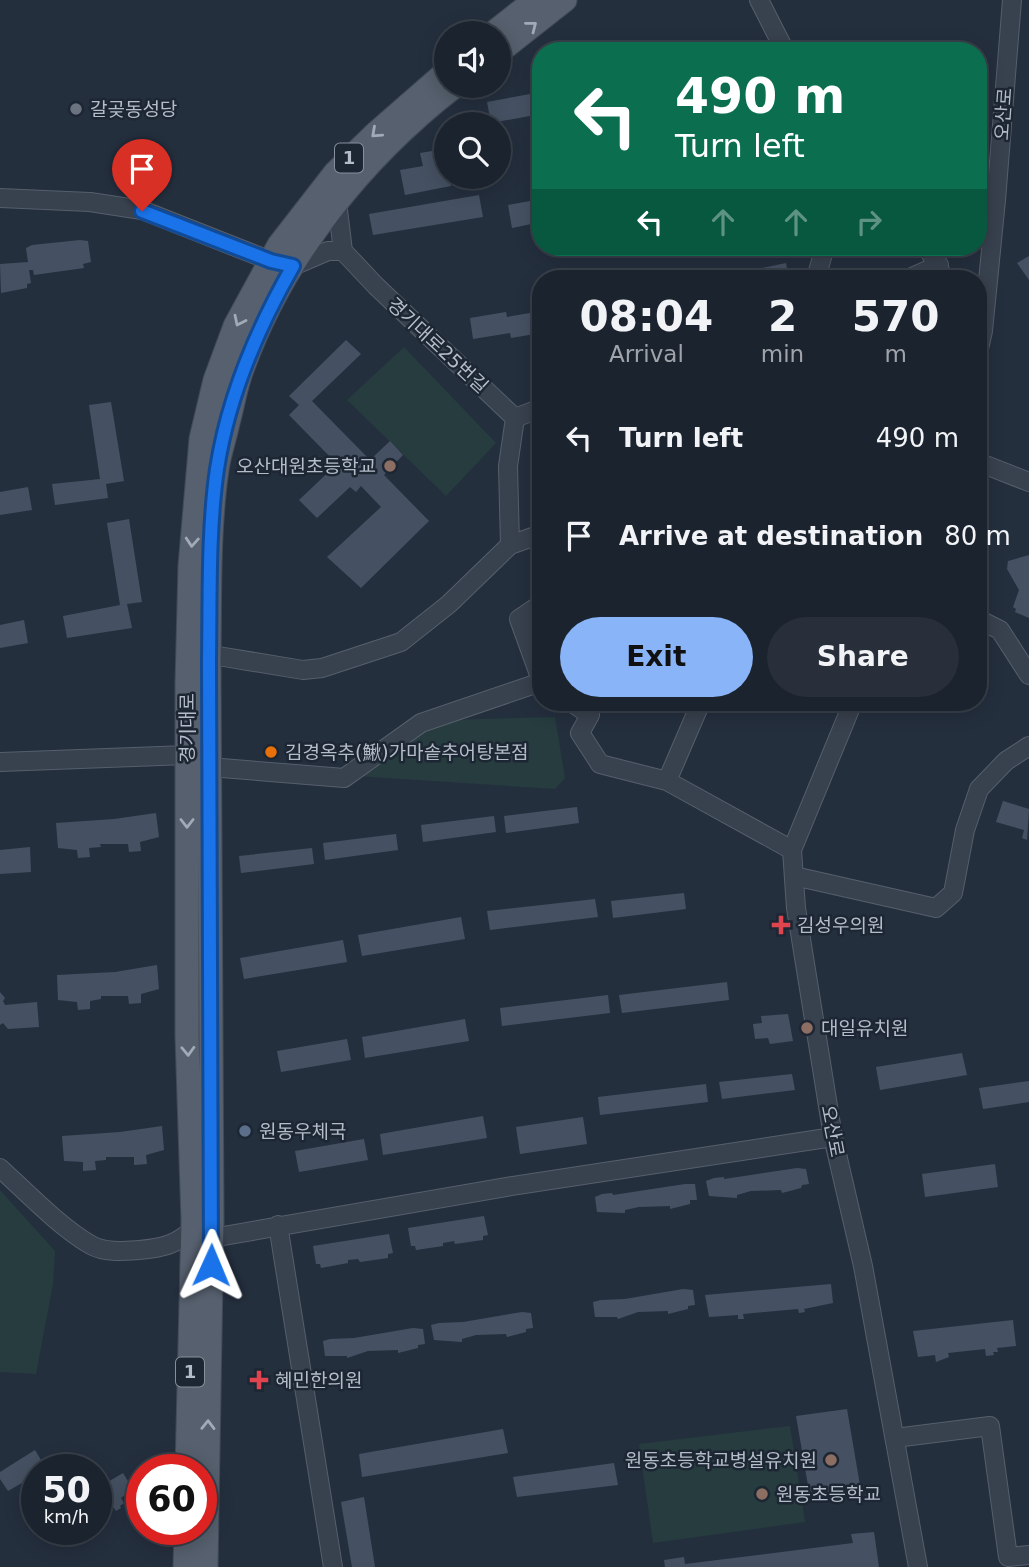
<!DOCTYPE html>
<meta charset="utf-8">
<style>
body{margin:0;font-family:"DejaVu Sans","Noto Sans KR",sans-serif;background:#282f3a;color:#f1f3f6;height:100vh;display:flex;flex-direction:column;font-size:26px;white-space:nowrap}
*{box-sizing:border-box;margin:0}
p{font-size:23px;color:#a0a4aa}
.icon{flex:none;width:38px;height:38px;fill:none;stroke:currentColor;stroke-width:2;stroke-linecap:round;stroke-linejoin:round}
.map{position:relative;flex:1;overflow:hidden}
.sheet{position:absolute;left:532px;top:270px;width:455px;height:441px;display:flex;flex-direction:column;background:#1b232e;border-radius:28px;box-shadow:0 4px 18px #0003,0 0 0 2px #39404a}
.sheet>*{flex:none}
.hud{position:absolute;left:532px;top:42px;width:455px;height:214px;border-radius:28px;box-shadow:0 4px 18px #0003,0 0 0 2px #39404a;background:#0b6e4f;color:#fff;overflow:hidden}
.buttons{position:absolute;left:434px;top:21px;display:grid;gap:14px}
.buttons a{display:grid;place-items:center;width:77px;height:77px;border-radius:50%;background:#1b232e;box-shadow:0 4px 18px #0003,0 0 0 2px #39404a;font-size:35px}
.speed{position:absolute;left:21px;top:1454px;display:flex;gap:14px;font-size:35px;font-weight:700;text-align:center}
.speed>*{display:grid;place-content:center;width:91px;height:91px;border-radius:50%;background:#1b232e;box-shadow:0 4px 18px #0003,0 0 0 2px #39404a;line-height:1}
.speed small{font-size:18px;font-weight:400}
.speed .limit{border:10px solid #d22;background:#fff;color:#111}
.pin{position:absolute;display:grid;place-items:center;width:60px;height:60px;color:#fff;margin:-72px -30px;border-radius:50% 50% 50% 0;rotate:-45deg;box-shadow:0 0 7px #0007}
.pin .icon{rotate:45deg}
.me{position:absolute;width:77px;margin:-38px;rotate:1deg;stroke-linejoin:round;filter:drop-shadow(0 0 5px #0008)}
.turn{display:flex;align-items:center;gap:24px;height:147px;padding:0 28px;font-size:32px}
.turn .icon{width:91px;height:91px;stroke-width:2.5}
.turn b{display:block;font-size:49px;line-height:60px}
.lanes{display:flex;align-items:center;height:66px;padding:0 28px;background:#0003;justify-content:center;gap:35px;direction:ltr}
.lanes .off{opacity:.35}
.eta{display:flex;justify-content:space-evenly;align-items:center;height:119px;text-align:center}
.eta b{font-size:42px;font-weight:700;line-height:49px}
.cta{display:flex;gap:14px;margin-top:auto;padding:14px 28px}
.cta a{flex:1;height:80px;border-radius:42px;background:#8ab4f8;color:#111;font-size:28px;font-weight:700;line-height:80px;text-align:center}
.cta a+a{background:#282f3a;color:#f1f3f6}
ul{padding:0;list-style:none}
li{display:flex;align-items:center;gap:21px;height:98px;padding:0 28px}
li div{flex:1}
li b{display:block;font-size:26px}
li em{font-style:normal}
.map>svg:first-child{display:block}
.green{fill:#263c3f}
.building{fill:#455162}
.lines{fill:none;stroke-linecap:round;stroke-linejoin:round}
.minor-casing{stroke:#565f6c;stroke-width:20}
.major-casing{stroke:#414a57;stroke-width:25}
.minor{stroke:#38414e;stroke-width:18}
.major{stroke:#56606e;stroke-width:23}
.oneway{stroke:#a1aab7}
.route-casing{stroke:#114b97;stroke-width:18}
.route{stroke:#1a73e8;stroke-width:12}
.worship-dot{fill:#6b7280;stroke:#1d2633;stroke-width:2.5}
.education-dot{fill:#8d6e63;stroke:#1d2633;stroke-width:2.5}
.food-dot{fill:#e8710a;stroke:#1d2633;stroke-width:2.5}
.health-dot{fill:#e0444e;stroke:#1d2633;stroke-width:2.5}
.service-dot{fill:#5c6f8a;stroke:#1d2633;stroke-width:2.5}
.labels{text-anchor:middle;stroke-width:5;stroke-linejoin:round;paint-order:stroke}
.shield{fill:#1d2633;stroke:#878f9c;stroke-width:2}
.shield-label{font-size:18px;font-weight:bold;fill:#b4bcc9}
.poi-label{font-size:19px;fill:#b4bcc9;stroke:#1d2633;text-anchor:start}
.street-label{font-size:19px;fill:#b4bcc9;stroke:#1d2633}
</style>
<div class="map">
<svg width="1029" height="1567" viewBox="0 0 1029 1567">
<rect width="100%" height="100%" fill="#242f3e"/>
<!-- green -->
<path class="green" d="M404 347 496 443 446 496 347 400Z
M555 717 565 778 555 789 356 776 418 729 447 720Z
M0 1190 55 1251 53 1284 36 1374 0 1372Z
M790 1426 805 1522 653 1543 639 1444Z"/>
<!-- building -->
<path class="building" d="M541 92V114L491 123 487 102Z
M444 149 446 177H449L451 186 405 195 400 170 423 166 420 153Z
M479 195 483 217 373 235 369 214Z
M541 199V222L512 228 508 205Z
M80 240 88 241 91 262 83 264 84 268 34 275 33 270H29L31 283 27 284V288L1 293 0 264 28 262 26 248 32 245Z
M1029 256V280L1017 263Z
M786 263 789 278H719V277Z
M541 311V333L511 338 510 333 473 339 470 318 506 312 507 317Z
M346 340 361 354 312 401 370 460 390 441 403 455 384 475 429 521 361 588 327 557 381 507 361 486 356 492 350 487 317 518 299 500 337 464 289 415 299 405 289 396Z
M111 402 124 481 106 484 108 498 55 505 52 484 100 479 89 405Z
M28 487 32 510 0 515V492Z
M129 519 142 602 127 604 132 628 67 638 63 616 120 605 107 523Z
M1029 555V618L1015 612 1016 609 1013 607 1019 590 1007 569 1008 561Z
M24 620 28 643 0 648V625Z
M1003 801 1029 809 1027 840 1022 838 1024 830 996 822Z
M577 807 579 823 506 833 504 816Z
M156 813 159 837 140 842 141 851 129 852 128 844H100L101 847 89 848 90 857 78 858 77 850 58 848 56 823 114 819Z
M494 816 496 832 423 842 421 825Z
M396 834 398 850 325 860 323 843Z
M30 847 31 872 0 874V850Z
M312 848 314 864 241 873 239 856Z
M684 893 686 909 613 918 611 901Z
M595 899 598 917 490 930 487 911Z
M461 917 465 939 362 956 358 935Z
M343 940 347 962 244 979 240 958Z
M157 965 159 989 141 994V1003L129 1004 128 996H101V999L90 1001V1009L78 1010 77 1002 58 1000 57 975 115 972Z
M727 982 729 1000 622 1013 619 995Z
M0 992 5 998 3 1001 5 1005 37 1002 39 1027 8 1029 3 1023 0 1025Z
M608 995 610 1013 502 1026 500 1008Z
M788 1014 793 1041 770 1044 768 1038 755 1039 753 1024 762 1023 761 1016Z
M465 1019 469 1041 365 1058 362 1037Z
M347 1039 351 1060 281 1072 277 1051Z
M962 1053 967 1075 880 1090 876 1067Z
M792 1074 795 1090 722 1099 719 1082Z
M1029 1081V1102L983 1109 979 1088Z
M706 1084 708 1102 600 1115 598 1097Z
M483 1116 487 1138 383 1155 380 1134Z
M583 1117 587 1144 520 1154 516 1127Z
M162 1126 164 1150 146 1155 147 1164 134 1165V1157H106V1160L95 1161 96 1170 83 1171V1162L64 1161 62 1136 120 1132Z
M364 1139 368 1160 299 1172 295 1151Z
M995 1164 998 1187 925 1197 922 1174Z
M797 1168 806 1169 809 1184 802 1185 801 1188 782 1193 781 1190 751 1191 737 1195V1198L709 1196 706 1181 714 1178 724 1177V1179Z
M685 1184H695L697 1200H690V1204L670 1209V1206L639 1207 625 1210V1213L597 1212 595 1197 602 1194 612 1193 613 1195Z
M484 1216 488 1235 483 1236V1240L455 1244 454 1241 443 1243V1246L416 1250 415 1246H411L408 1228Z
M389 1234 393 1253 388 1254V1258L360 1262 358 1259 348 1260V1263L321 1268 320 1264H316L313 1246Z
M831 1284 833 1303 804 1309 805 1312 799 1313 798 1309 743 1314 744 1319H738V1315L709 1317 705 1295Z
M683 1289 693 1290 695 1305 688 1306V1309L668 1314V1311L638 1312 618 1319 617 1317H595L593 1302 601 1300 625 1299Z
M522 1312 531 1313 533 1328 526 1329V1332L507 1337 506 1334 476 1335 462 1339V1342L434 1340 431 1325 439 1323 463 1322Z
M1013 1320 1016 1346 997 1348 998 1352H993L994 1355 986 1356 985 1349 948 1353 949 1357 936 1362 935 1355 918 1357 913 1331Z
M413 1328 423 1329 425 1344 418 1345V1348L398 1353V1350L368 1351 347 1358V1356H325L323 1341 330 1339 354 1338Z
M847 1409 861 1491 810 1497 796 1416Z
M503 1429 508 1453 362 1477 359 1454Z
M35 1450 47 1470H37V1495L30 1483 25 1486 22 1483 8 1491 0 1479V1472Z
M614 1463 618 1485 517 1497 513 1477Z
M123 1473 133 1489 121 1498 124 1503 120 1506 121 1508 116 1511 111 1504 96 1513V1489Z
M364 1497 375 1567H352L341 1502Z
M874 1532 879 1567H665L664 1560 684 1557 685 1564 853 1543 851 1534Z"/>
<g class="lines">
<defs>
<path id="minor" d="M759 0 785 51
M0 198 90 202 142 210 271 261 293 266 328 251H343
M337 202 343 251
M927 247 944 278
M343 251 376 286 515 418 541 408
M816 278 825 247
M910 278 939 265
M978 353 983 331 996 200 1012 0
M978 462 1029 482
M510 545 508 466 515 418
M541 604 519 619 541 680
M978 619 1000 630 1029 675
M202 669 218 656 303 670 322 668 401 642 449 604 510 545 541 534
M571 702 590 715 580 733 600 764 667 781
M701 702 667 781 792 850
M853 702 792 850 796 908 833 1137 863 1266 918 1567
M0 762 187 755 209 767 344 778 421 723 541 682
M794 876 936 908 953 893 965 830 979 789 1006 761 1029 746
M0 1168C25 1191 62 1229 91 1245 105 1253 124 1251 139 1250 162 1248 176 1245 193 1229
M278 1225 333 1567
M212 1238 512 1186 833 1137
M895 1438 990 1426 1008 1557 1029 1555"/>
<path id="major" d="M493 33 535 0
M499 52 565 0
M187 1470 193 1220 187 1036V683L190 566 201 439 215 380 235 326 279 245 335 173 375 134 446 72
M185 1567 186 1530
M206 1567 212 1220 209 661C210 599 208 531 217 470 219 454 225 438 228 423 233 405 236 384 243 367 284 255 362 158 455 86"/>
</defs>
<!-- minor casing -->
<use href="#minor" class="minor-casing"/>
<!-- major casing -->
<use href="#major" class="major-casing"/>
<!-- minor -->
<use href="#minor" class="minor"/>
<!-- major -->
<use href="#major" class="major"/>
</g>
<!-- one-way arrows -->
<defs><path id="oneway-chevron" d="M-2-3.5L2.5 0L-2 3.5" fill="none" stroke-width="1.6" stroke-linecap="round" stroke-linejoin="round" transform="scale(1.75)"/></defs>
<g class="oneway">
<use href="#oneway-chevron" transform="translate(532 26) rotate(-38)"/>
<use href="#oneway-chevron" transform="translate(376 133) rotate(138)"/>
<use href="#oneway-chevron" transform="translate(239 321) rotate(116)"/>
<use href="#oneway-chevron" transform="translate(192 542) rotate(94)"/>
<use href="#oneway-chevron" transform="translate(187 823) rotate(90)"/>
<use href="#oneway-chevron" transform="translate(188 1051) rotate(88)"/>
<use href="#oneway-chevron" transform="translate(208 1425) rotate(-89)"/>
</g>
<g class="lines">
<defs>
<path id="route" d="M142 211 271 261 293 266C257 329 228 397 217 469 208 531 210 599 209 661L211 1265"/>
</defs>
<!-- route casing -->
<use href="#route" class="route-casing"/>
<!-- route -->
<use href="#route" class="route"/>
</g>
<!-- markers -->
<circle class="worship-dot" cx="76" cy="109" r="7"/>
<g class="education-dot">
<circle cx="390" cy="466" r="7"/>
<circle cx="807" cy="1028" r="7"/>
<circle cx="831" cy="1460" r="7"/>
<circle cx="762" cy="1494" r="7"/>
</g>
<circle class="food-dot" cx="271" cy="752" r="7"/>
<g class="health-dot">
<path d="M777.5 914.5h7v7h7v7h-7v7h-7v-7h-7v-7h7z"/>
<path d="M255.5 1369.5h7v7h7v7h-7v7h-7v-7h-7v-7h7z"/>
</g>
<circle class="service-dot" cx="245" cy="1131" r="7"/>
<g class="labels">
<!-- shield labels -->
<g class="shield">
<rect x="335" y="143.5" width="28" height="29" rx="5"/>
<rect x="176" y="1357.5" width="28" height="29" rx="5"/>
</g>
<g class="shield-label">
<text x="349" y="164">1</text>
<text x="190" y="1378">1</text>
</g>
<!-- poi labels -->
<g class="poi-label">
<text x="90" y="116">갈곶동성당</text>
<text x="376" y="473" text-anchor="end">오산대원초등학교</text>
<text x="285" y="759">김경옥추(鰍)가마솥추어탕본점</text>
<text x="797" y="932">김성우의원</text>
<text x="821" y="1035">대일유치원</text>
<text x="259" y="1138">원동우체국</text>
<text x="275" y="1387">혜민한의원</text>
<text x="817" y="1467" text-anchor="end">원동초등학교병설유치원</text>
<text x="776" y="1501">원동초등학교</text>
</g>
<!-- street labels -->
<g class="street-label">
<text transform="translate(1003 114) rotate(-86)" y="7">오산로</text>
<text transform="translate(438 345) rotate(43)" y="7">경기대로25번길</text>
<text transform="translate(187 728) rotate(-90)" y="7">경기대로</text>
<text transform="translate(833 1131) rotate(79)" y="7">오산로</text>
</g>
</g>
</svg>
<div class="buttons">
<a><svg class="icon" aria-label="sound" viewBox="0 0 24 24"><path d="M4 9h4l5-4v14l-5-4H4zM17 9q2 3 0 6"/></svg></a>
<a><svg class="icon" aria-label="search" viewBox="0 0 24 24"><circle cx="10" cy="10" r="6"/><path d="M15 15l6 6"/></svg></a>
</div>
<div class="speed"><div>50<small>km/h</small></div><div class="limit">60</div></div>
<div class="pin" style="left:142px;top:211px;background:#d93025"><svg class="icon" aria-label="arrive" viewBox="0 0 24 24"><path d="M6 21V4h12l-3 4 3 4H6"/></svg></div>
<svg class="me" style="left:211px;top:1265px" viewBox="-20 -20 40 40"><path d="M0-17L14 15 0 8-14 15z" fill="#1a73e8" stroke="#fff" stroke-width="4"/></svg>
<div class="hud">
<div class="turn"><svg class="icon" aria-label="left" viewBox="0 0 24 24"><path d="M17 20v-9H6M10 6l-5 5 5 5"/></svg><div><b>490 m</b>Turn left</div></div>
<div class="lanes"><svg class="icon" aria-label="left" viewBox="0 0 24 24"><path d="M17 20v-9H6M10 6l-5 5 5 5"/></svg><svg class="icon off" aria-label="ahead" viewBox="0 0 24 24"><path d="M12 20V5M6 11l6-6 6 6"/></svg><svg class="icon off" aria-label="ahead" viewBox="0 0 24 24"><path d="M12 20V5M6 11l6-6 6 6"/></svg><svg class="icon off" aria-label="right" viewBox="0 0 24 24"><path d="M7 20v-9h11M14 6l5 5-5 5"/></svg></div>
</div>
<section class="sheet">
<div class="eta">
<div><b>08:04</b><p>Arrival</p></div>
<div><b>2</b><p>min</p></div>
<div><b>570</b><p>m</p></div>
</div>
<ul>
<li><svg class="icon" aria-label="left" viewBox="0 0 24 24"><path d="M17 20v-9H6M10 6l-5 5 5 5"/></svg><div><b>Turn left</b></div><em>490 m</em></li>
<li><svg class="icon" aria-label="arrive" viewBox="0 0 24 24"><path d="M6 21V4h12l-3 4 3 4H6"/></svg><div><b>Arrive at destination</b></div><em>80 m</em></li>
</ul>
<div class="cta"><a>Exit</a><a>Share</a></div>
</section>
</div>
